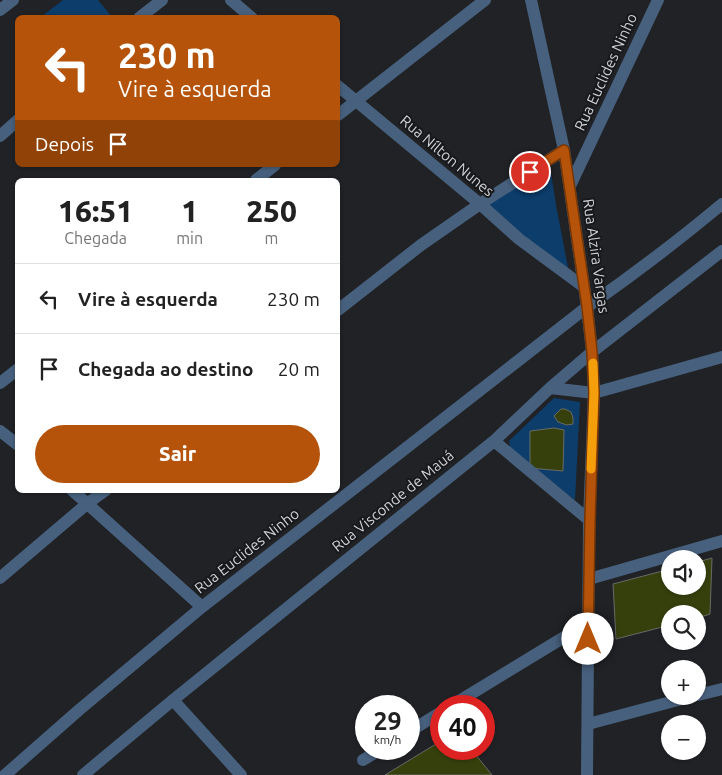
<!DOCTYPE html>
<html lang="pt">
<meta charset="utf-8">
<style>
body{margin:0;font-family:Ubuntu,sans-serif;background:#f2f2f2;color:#222;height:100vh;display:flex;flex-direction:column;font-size:19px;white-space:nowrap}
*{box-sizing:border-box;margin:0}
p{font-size:16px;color:#767676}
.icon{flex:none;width:28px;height:28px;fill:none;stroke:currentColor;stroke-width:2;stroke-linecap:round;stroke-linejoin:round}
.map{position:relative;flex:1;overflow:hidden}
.sheet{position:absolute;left:15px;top:178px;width:325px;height:315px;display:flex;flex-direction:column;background:#fff;border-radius:8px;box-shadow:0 1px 4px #0004}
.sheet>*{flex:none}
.hud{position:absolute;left:15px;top:15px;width:325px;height:152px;border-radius:8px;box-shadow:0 1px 4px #0004;background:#b45309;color:#fff;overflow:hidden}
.controls{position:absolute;left:661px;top:550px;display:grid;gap:10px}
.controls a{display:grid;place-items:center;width:45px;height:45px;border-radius:50%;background:#fff;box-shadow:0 1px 4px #0004;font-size:25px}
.speed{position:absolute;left:355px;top:695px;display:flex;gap:10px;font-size:25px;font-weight:700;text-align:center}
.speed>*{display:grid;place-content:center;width:65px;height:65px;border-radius:50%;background:#fff;box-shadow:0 1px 4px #0004;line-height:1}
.speed small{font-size:12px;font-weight:400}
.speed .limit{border:8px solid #d22;background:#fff;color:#111}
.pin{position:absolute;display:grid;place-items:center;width:42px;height:42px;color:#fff;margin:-21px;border:2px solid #fff;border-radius:50%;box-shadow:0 1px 5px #0007}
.me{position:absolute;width:55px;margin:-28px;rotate:0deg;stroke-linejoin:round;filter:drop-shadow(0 0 4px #0008)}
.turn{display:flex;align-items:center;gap:18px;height:105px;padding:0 20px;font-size:22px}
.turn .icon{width:65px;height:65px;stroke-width:2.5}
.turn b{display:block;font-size:35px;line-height:42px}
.then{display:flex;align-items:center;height:48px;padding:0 20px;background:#0003;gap:10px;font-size:19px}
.eta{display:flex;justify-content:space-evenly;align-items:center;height:85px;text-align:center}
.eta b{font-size:30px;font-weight:800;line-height:35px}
.cta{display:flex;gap:10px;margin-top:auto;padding:10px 20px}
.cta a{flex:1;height:58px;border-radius:30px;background:#b45309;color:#fff;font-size:20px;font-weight:800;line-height:58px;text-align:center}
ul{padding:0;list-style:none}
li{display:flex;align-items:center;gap:15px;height:70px;padding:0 20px;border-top:1px solid #e0e0e0}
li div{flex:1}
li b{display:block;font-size:19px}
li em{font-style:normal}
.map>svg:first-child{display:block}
.green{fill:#0c3d6b}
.building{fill:#36400d;stroke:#686a65}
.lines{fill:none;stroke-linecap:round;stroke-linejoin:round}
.minor{stroke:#47607d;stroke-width:12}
.route-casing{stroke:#753606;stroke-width:12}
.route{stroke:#b45309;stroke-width:9}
.slow{stroke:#f59e0b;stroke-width:9}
.labels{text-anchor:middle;stroke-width:4;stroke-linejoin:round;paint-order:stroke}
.street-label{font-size:15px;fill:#d1d2d5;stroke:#17191c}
</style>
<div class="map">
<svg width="722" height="775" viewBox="0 0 722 775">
<rect width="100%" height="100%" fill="#202226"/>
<!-- green -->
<path class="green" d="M63 0H98L112 17H41Z
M550 166 556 205 569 273 487 206 514 188 533 178Z
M554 398 580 402 575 500 530 468 511 451 509 441Z"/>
<!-- building -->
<path class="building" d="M561 409H565L571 412 573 418V424L567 425 558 422 554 416Z
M554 428 564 430 563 471 530 468V431Z
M712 558 710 614 698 618V614H670V625L616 639 613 584 670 569V586H698V562Z
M441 741V749H471L492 775H385Z"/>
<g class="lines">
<!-- minor -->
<path class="minor" d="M231 0 252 18
M531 0 564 150 587 307 592 352 594 393 589 520 587 775
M0 10 13 0
M139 18 162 0
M338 86 480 204 519 239 584 287
M338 115 485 0
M0 136 18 120
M256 180 275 165
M570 186 658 0
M338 310 421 245 480 204 564 150
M0 383 18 369
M550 388 594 393 722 357
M0 431 18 445
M494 441 589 520
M72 490 202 607
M0 578 88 503 106 490
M589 579 722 541
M698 695 722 689
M173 700 241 775
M451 706 589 622
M588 724 693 696
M409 732 441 712
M363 760 381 749
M5 775 79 710 202 607 587 307C634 274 679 240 722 204
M83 775 173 700 494 441 550 388 592 352 722 251"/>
</g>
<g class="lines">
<defs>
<path id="route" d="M530 172 564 150 587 306 592 352 594 393 590 520 588 639"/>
</defs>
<!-- route casing -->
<use href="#route" class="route-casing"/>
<!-- route -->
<use href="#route" class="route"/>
<!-- slow -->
<path class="slow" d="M591 469 594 393 593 363"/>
</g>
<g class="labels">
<!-- street labels -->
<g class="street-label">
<text transform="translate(606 72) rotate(-65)" y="5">Rua Euclides Ninho</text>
<text transform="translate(447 156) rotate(40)" y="5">Rua Nílton Nunes</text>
<text transform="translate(596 256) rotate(82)" y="5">Rua Alzira Vargas</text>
<text transform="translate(393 501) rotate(-39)" y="5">Rua Visconde de Mauá</text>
<text transform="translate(247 551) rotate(-38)" y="5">Rua Euclides Ninho</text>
</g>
</g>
</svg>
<div class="controls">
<a><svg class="icon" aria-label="sound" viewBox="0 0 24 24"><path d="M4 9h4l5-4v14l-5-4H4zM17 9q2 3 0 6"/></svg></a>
<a><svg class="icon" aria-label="search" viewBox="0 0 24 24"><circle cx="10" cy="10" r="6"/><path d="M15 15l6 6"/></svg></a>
<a>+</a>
<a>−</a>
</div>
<div class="speed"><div>29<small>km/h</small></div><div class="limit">40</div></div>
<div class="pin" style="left:530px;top:172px;background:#d93025"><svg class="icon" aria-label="arrive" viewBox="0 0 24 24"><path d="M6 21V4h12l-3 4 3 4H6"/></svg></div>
<svg class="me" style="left:588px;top:639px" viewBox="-20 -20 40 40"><circle r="19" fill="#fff"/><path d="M0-13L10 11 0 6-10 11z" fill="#b45309"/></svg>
<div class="hud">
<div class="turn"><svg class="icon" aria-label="left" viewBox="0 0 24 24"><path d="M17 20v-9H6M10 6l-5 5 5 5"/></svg><div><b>230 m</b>Vire à esquerda</div></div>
<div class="then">Depois<svg class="icon" aria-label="arrive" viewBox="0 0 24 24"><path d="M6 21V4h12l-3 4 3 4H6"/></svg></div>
</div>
<section class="sheet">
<div class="eta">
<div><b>16:51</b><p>Chegada</p></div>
<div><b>1</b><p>min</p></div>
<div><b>250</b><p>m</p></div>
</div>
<ul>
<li><svg class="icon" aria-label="left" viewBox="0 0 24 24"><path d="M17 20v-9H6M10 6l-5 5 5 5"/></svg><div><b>Vire à esquerda</b></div><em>230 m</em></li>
<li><svg class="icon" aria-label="arrive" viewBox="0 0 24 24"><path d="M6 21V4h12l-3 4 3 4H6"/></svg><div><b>Chegada ao destino</b></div><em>20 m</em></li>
</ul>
<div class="cta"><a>Sair</a></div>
</section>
</div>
